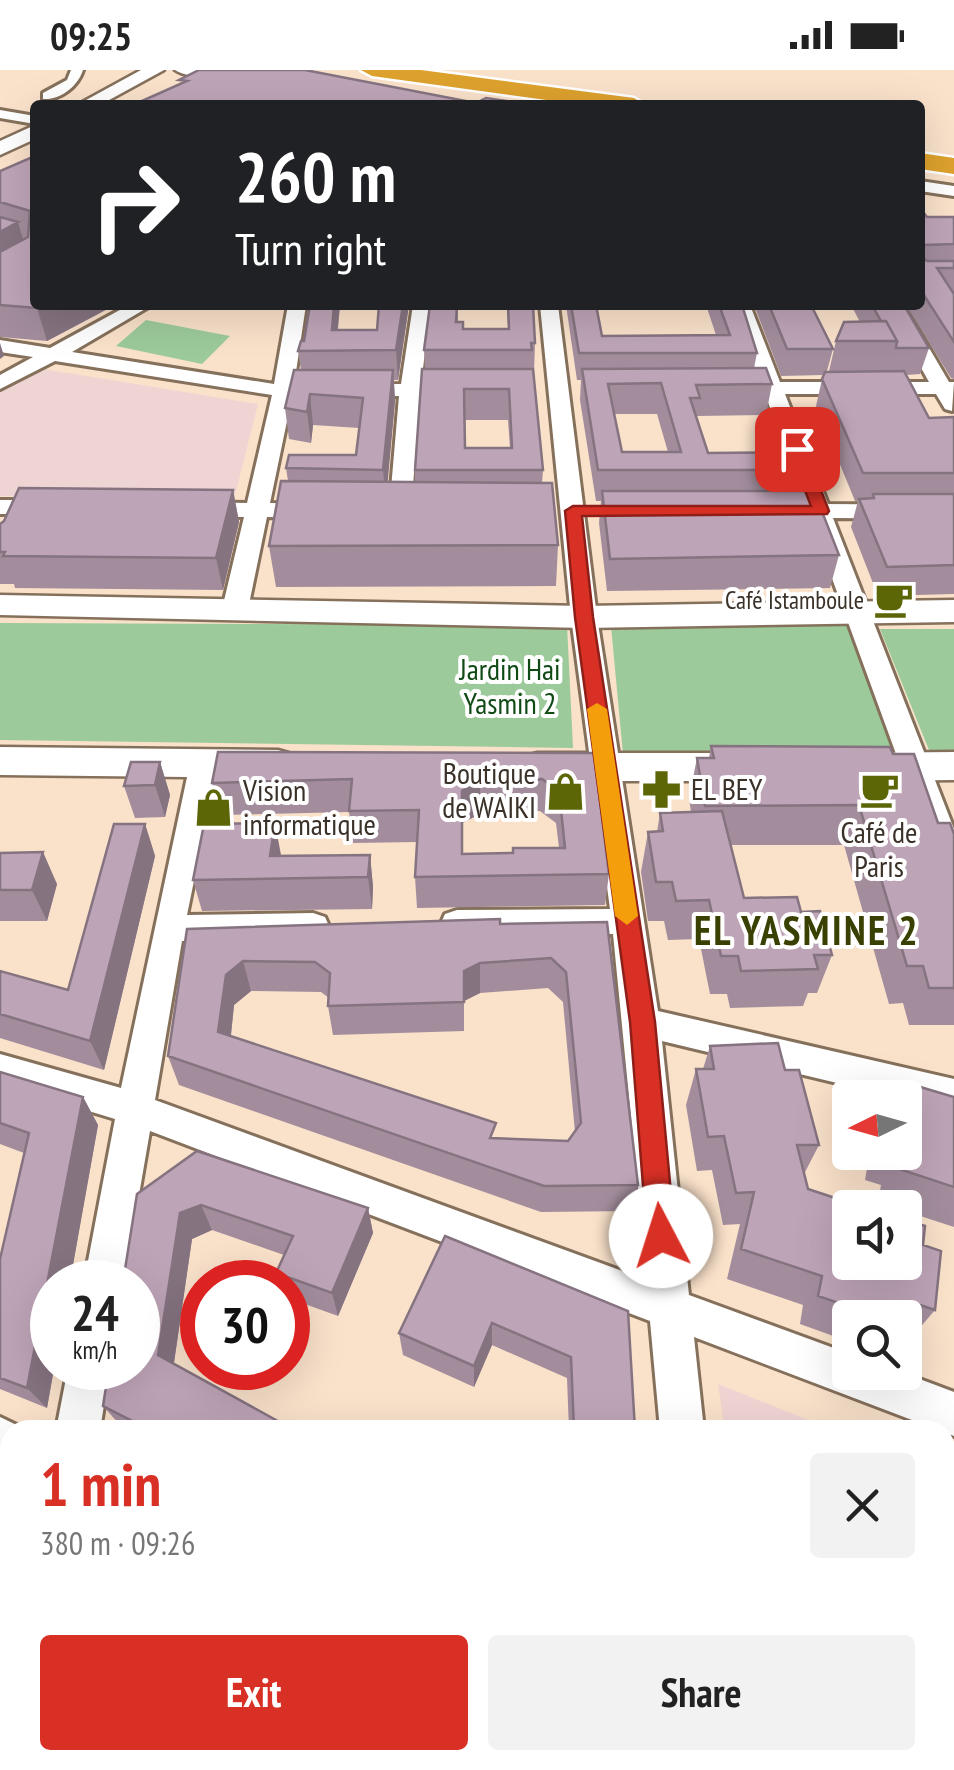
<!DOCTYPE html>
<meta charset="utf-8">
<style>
body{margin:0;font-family:"PT Sans Narrow",sans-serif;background:#f2f2f2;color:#222;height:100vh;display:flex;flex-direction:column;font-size:38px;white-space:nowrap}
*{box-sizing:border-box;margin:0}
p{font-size:32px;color:#767676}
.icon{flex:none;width:55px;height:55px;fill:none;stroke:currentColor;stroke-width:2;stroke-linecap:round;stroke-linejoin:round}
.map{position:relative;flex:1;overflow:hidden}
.sheet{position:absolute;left:0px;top:1350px;width:955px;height:350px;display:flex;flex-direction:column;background:#fff;border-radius:30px 30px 0 0;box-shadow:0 10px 40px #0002}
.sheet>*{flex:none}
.hud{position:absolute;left:30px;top:30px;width:895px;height:210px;border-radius:10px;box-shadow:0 10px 40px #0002;background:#202124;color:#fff;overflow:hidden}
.needle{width:65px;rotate:265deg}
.tools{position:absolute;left:832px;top:1010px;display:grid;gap:20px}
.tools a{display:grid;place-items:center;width:90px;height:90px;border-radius:10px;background:#fff;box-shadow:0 10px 40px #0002;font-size:50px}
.speed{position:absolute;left:30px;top:1190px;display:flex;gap:20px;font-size:50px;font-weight:700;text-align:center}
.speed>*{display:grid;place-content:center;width:130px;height:130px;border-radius:50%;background:#fff;box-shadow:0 10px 40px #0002;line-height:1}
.speed small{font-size:25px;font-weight:400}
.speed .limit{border:15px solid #d22;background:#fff;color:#111}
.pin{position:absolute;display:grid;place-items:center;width:85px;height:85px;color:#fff;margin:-42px;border-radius:20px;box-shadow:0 5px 15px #0006}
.me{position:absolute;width:110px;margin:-55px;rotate:355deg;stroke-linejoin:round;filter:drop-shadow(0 0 8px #0008)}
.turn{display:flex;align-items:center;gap:35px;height:210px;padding:0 40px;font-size:45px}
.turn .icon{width:130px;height:130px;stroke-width:2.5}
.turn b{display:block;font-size:70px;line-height:85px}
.round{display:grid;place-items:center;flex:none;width:105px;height:105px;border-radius:10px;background:#f2f2f2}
.head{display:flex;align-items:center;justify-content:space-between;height:170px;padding:0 40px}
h1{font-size:60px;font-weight:800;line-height:75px;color:#d93025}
.primary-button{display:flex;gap:20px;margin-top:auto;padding:20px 40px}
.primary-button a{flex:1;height:115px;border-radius:10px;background:#d93025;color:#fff;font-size:40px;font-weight:800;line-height:115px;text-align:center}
.primary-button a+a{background:#f2f2f2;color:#222}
.status{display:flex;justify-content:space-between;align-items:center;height:70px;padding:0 50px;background:#fff;direction:ltr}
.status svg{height:28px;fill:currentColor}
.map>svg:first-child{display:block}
.education{fill:#efd4d4}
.green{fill:#9cca9b}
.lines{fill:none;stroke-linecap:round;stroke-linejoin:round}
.street-casing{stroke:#85705b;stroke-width:6}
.secondary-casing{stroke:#85705b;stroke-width:5}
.highway-casing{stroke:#fff;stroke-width:5}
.street{fill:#fff;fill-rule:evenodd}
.secondary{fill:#fff;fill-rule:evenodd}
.highway{fill:#dda12d;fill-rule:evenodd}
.wall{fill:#a38d9d;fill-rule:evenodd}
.shaded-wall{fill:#857380}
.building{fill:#bea4b7;stroke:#857380;stroke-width:2.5;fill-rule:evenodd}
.route{fill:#d93025;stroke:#8d1f18;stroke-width:2.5}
.slow{fill:#f59e0b}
.labels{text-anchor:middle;stroke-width:8;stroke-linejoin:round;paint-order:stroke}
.far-poi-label{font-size:25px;fill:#3a3128;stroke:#fff;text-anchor:end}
.park-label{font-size:30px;fill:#104a15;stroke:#fff}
.poi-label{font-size:30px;fill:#3a3128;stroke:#fff;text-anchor:start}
.district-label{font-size:40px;font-weight:bold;letter-spacing:2.5px;fill:#3a4001;stroke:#fff}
</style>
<div class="status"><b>09:25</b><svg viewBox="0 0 49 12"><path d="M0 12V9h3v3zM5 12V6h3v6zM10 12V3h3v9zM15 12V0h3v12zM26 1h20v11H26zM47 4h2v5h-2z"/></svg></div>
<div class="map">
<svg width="954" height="1700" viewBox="0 0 954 1700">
<rect width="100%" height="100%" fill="#f9e1ca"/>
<!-- education -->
<path class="education" d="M37 298 258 334 234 429 0 426V319Z
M718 1314 833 1360H725Z
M945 1405 954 1408V1700H813L792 1690H945Z"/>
<!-- green -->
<path class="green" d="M146 250 230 266 202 294 116 276Z
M846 548 895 684H623L611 556Z
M0 553 567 555 573 678 0 670Z
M880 559H954V685H931Z"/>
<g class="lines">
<defs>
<path id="street" d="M71 0H83C78 16 61 30 43 29V23L67 10Z
M0 40 35 46V54L0 48Z
M920 111 954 116V126L920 121Z
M129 235H152L72 282 274 314 288 235H306L294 315 401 314 413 235H431L421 314H465L475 320 465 326H420L411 442 400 449 389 442 399 326 292 327 270 433 320 434 331 441 320 448 267 447 248 539 235 547 222 539 244 447 194 446 183 439 194 432 247 433 272 325 55 291 0 319V305L33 287 0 282V270L50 278Z
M540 235H558L597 547 658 941 954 1009V1041L662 971 689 1225 850 1284V1302H901L954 1322V1366L694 1267 704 1360H660L650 1251 150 1061 124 1212H84L115 1049 0 1014V984L121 1018 190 693 194 686H214L218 693 187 845 313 843 325 847 329 856 325 865 313 869 182 871 155 1030 647 1210 613 864 457 866 445 862 441 853 445 844 457 840 610 839 571 547Z
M732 235H750L780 312H929L886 235H904L949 312H954L952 341 945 339 936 324H785L828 434 954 435V449L833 448 954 759V811L943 807 938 799 810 448H779L768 441 779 434H805L765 324H729L719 318 729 312H760Z
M0 430H55L66 437 55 444H0Z
M68 1298H110L100 1360H56Z
M0 1347 27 1360H10V1396L0 1392Z
M10 1524V1601L0 1605V1528Z
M663 1690H733L737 1700H667Z"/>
<path id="secondary" d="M141 0H164L100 35H77Z
M175 0H252C238 10 189 10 175 0Z
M35 55V69L0 85V71Z
M0 525 584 536 954 530V552L584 558 0 545Z
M0 677 278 680 292 684 298 694 292 704 278 708 0 705Z
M954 682V710L857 711 843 707 837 697 843 687 857 683Z
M537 683H753L767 687 773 697 767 707 753 711H537L523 707 517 697 523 687Z"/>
<path id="highway" d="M361 0H421L634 28 645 35H583L372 6Z
M920 83 954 88V104L920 99Z"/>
</defs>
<!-- street casing -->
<use href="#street" class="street-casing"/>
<!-- secondary casing -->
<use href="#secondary" class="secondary-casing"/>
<!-- highway casing -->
<use href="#highway" class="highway-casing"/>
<!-- street -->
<use href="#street" class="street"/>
<!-- secondary -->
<use href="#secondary" class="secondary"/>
<!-- highway -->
<use href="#highway" class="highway"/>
</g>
<!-- wall -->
<path class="wall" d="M0 101 115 235 47 271 0 267Z
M920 142 927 147H954V309L951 308 906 235H920Z
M310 235H340L338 260H377L379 235H409L398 310H394L395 331 387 412H415V400L425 299 424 280 458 235V252L463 259H508L507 235H533L535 273 534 302 543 400 542 413 558 475 556 516 276 517 269 476 288 411 286 398 356 385 359 358 313 355 311 373 289 369 285 338 301 300 298 281 304 271ZM464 350H508L510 378H465Z
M566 235H596L602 266 716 265 706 235H742L757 283 754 298 772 314 766 345 697 346 696 348 708 383 805 400 800 421 839 485 830 518 607 521 599 453 601 431H596L580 330 581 310H577ZM614 344H657L668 382H622Z
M754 235H811L833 279 827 301H829L836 271 860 252 851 235H904L929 278 920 304 906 305 929 348 954 347V524L878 526 851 457 858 431H855L816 336 823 305 781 306Z
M233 420 239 452 223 520 15 518 14 514H0V454Z
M711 676 893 684 938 753 954 764V955H909L903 933 889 934 844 775H731L744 828 801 842 832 885 817 923H808L803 936 730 938 727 924H710L699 869 668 870 664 851H648L641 802 648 762H657L660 743 691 742 689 728 697 688H709Z
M594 683 609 804 605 835 417 838 415 807 417 772 353 773 349 742 220 745 212 713ZM540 741 556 753 559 778 513 783 462 784V753L480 744Z
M160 692 170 725 165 747 135 748 124 716Z
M145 754 155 786 104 1000 0 968V901L68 920Z
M0 783 57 814 47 851H0Z
M370 785 373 817 372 839 202 841 193 810Z
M607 852 638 1115 632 1141 541 1142 179 1015 168 986 187 859ZM548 918 563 932 575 1062 568 1071 495 1068 231 966 234 935 251 921 321 922 329 928 328 936 333 965 464 961V931L480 923Z
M710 976 785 1000 819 1075 804 1104 808 1119 923 1175 935 1240 911 1268 905 1266V1248H850V1272L800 1254 803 1235 727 1209 740 1154 723 1155 712 1100 697 1101 686 1035 696 999H703Z
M0 1002 83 1027 98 1055 47 1338 0 1319V1189L24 1083 0 1074Z
M917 1016 954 1027V1157L905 1141V1138H895L878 1132 881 1115 865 1110 870 1082H905L907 1032Z
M137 1124 368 1138 373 1163 338 1246 288 1228V1212H279L276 1203 284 1185 212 1160 192 1169 174 1293 294 1360H130L120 1355 103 1336Z
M628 1241 635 1360H569L567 1308 492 1275 474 1317 403 1285 399 1263Z"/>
<!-- shaded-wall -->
<path class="shaded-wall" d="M18 152 27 184 0 199V162Z
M42 235H115L47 271 37 238Z
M334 235H340L335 281 332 260Z
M403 235H409L398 310 396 280Z
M0 273 4 286 0 289Z
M393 300 395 331 386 431 383 400Z
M310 324 313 355 311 373 307 342Z
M233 420 239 452 223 520 216 488Z
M160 692 170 725 165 747 155 715Z
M480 711V744L462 753V816V721Z
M275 753 281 785 278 808 270 786Z
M145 754 155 786 104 1000 90 971Z
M43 782 57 814 47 851 32 820Z
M370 785 373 817 372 839 368 807Z
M243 891 251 921 234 935 228 991 218 962 226 905Z
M480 893V923L464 931V961V901Z
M83 1027 98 1055 70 1212H52V1298H54L47 1338 27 1318Z
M201 1135 212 1160 192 1169 172 1306 158 1285 180 1143Z
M368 1138 373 1163 338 1246 332 1223Z
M492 1253V1275L474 1317V1296Z
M81 1690H108L106 1700H78Z"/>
<!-- building -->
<path class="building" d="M199 0H305L476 33 486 28 533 35H133L187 11 179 10Z
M35 86V235H42L37 238 0 235V182L28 167 30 141 0 132V101Z
M920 142H923L927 147H954V174L924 175 923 188 927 191H954V198H937L954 224V272L920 219Z
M0 147 18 152 0 162Z
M310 235H334L332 260H377L379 235H403L396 280 298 281 301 271H304Z
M430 235H457L456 252H463V259H509L508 235H533L535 273H531L532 280H424Z
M571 235H596L602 266 730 265 719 235H742L757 283H579Z
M769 235H811L833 279H787Z
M872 235H904L929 278H896L897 271 886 251H881Z
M886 251 897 271H836L844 252Z
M766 298 772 314 696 315 700 328H690L708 383 798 382 805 400H598L582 299ZM661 313 681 382H622L608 314Z
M422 299H533L543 400H415ZM464 319H509L512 378H465Z
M294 300H393L383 400 286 398 289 385H356L363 328 310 324 307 342 285 338Z
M904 301 929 348 954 347V403H863L822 309 825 302Z
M281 411 552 413 558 475 269 476Z
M19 418 233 420 216 488 3 486 5 482H0V454L4 451Z
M602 421H814L839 485 610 489Z
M873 424H954V495L887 497 859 429 874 428Z
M711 676 890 677 893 684H914L938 753H950L954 764V918H929L923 896H907L859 735 705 736 697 688H714Z
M218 682 594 683 609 804 415 807 419 740 349 741 352 709 212 713ZM542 709 559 721 565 778H513V783L462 784V721L480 711Z
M131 692H160L155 715 124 716Z
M722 741 744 828 797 827 801 842 820 841 832 885H814L818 899 741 901 738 886H721L709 830 676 831 672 812H656L648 762 663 761 660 743Z
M275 753 270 786 370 785 368 807 193 810 204 754Z
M114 754H145L90 971 0 944V901L68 920Z
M43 782 32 820H0V783Z
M500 849V854L607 852 638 1115 544 1116 168 986 187 859ZM551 888 566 902 581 1053 568 1071 490 1068 496 1053 218 962 226 905 243 891 315 892 330 903 328 936 464 932V901L480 893Z
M778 973 785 1000H799L819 1075H797L808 1119 865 1138H850V1192H905V1150L925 1156 923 1175 941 1181 935 1240 911 1232 908 1256 905 1255V1248H882L818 1226 822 1206 741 1179 754 1122 736 1123 724 1066 708 1067 696 999H714L710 976Z
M0 1002 83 1027 27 1318 0 1308V1189L29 1063 0 1053Z
M917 1016 954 1027V1117L899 1099 901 1082H905V1032L914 1035Z
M197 1081 368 1138 332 1223 276 1203 293 1166 201 1135 180 1143 158 1285 294 1360H150L103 1336 109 1298H138V1212H123L137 1124Z
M445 1166 628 1241 635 1360H574L571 1287 492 1253 474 1296 399 1263Z
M21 1690H81L78 1700H18Z"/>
<!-- route -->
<path class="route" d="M797 375 805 379 829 441 827 444 582 446 593 547 655 952 675 1166 671 1175 661 1179 651 1175 647 1166 630 952 575 547 565 441 573 436H811L789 379Z"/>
<!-- slow -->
<path class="slow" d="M597 633 607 639 638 846 627 855 615 846 587 639Z"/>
<!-- icons -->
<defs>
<symbol id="cafe-bare" viewBox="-9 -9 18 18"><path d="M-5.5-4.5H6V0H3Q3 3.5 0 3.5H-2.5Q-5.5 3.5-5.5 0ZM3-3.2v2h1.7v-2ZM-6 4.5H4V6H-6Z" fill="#5c6607" stroke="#fff" stroke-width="2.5" paint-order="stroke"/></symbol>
<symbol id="pharmacy-bare" viewBox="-9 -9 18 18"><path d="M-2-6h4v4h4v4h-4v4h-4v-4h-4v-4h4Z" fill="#5c6607" stroke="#fff" stroke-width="2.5" paint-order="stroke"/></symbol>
<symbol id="shop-bare" viewBox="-9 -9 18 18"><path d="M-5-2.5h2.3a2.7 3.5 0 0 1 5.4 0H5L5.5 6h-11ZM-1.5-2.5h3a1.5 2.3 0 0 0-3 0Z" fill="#5c6607" stroke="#fff" stroke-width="2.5" paint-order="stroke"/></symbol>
</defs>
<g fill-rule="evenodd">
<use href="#cafe-bare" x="866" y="502" width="55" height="55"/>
<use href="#cafe-bare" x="852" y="692" width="55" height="55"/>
<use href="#pharmacy-bare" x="634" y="692" width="55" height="55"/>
<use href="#shop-bare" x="538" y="694" width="55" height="55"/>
<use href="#shop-bare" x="186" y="710" width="55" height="55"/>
</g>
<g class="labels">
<!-- far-poi labels -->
<g class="far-poi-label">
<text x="864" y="539">Café Istamboule</text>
</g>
<!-- park labels -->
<g class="park-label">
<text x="510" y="610">Jardin Hai<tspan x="510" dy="34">Yasmin 2</tspan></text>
</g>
<!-- poi labels -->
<g class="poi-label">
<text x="536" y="714" text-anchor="end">Boutique<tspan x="536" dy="34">de WAIKI</tspan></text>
<text x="691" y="730">EL BEY</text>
<text x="243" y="731">Vision<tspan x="243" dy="34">informatique</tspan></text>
<text x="879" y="773" text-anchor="middle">Café de<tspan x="879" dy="34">Paris</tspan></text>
</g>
<!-- district labels -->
<g class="district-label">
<text x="807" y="875">EL YASMINE 2</text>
</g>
</g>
</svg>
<div class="tools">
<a><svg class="needle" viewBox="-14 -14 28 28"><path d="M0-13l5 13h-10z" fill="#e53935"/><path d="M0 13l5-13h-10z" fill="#767676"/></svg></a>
<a><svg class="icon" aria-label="sound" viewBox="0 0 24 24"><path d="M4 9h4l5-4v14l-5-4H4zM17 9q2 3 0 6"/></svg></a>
<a><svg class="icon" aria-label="search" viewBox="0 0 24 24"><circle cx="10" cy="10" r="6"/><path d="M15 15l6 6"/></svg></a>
</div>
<div class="speed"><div>24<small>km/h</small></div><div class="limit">30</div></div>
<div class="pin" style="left:797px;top:379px;background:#d93025"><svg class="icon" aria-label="arrive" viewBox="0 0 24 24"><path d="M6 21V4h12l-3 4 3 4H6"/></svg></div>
<svg class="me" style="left:661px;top:1166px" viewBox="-20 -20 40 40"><circle r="19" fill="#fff"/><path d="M0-13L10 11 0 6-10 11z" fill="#d93025"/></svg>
<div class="hud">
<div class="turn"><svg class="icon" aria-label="right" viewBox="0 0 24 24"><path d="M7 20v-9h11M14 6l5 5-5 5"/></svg><div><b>260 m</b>Turn right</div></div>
</div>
<section class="sheet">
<div class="head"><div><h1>1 min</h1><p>380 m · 09:26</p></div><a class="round"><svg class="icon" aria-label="close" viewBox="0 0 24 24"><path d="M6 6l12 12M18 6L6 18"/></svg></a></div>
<div class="primary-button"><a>Exit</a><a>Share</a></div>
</section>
</div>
